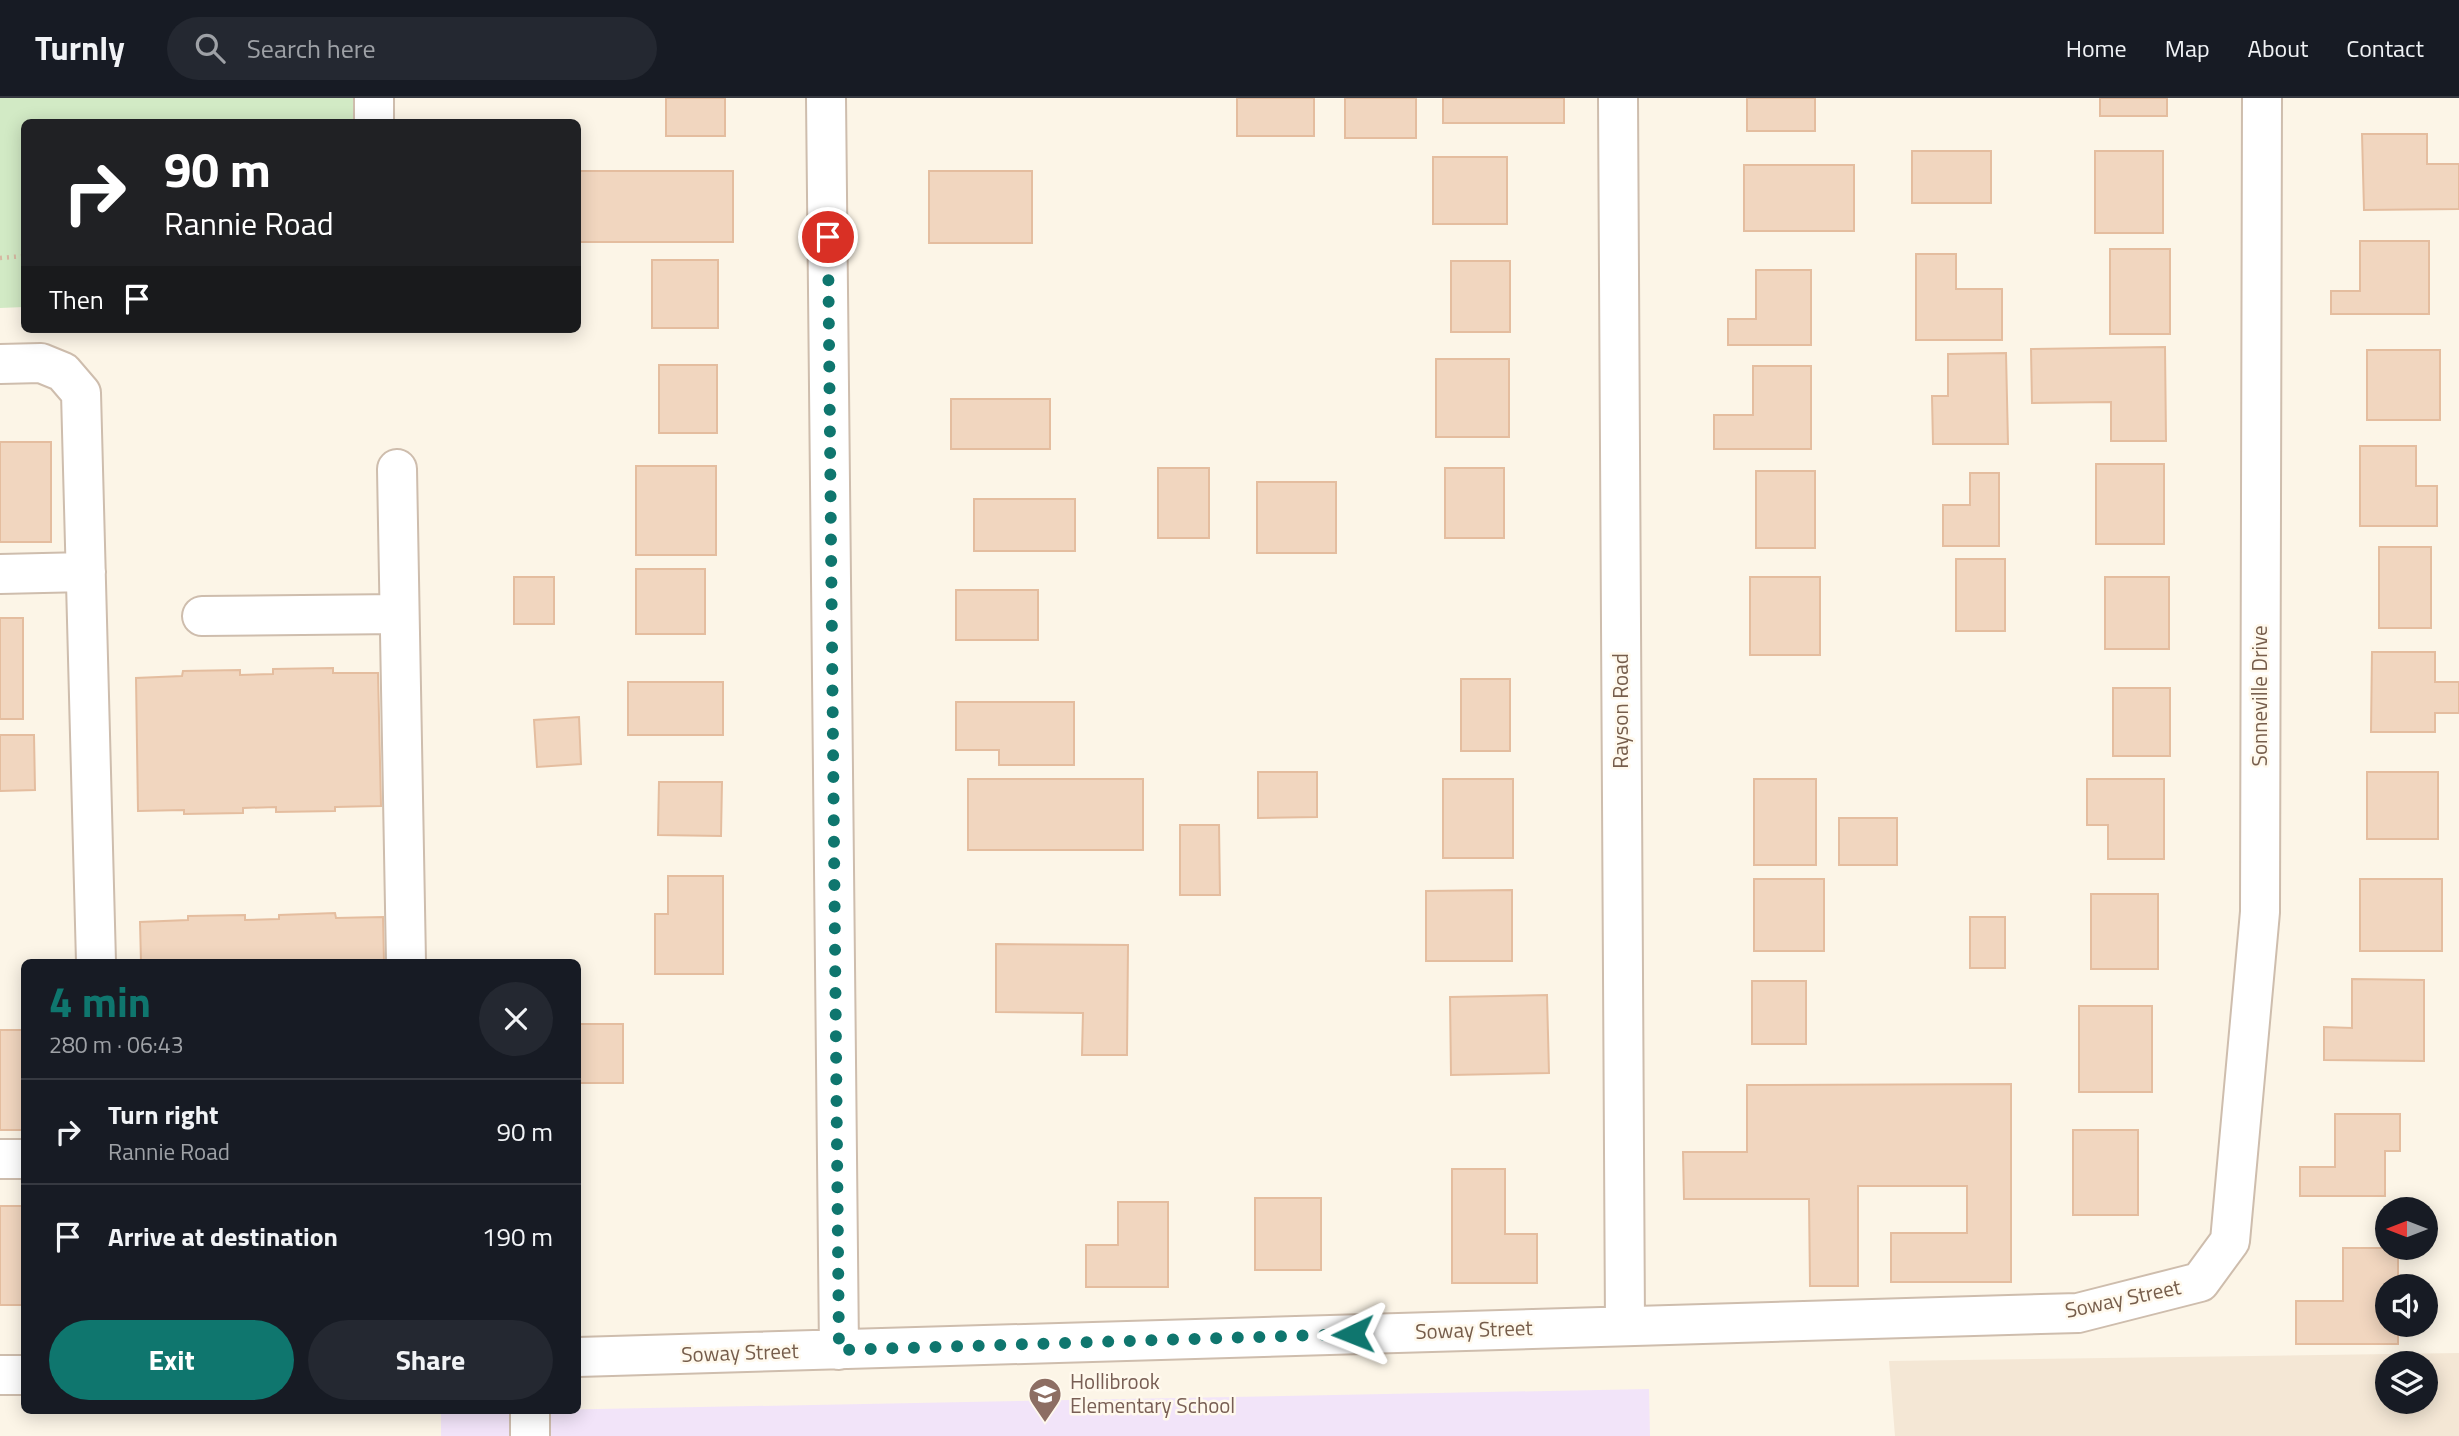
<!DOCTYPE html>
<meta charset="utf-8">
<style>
body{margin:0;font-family:"Titillium Web",sans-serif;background:#242831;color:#f1f3f6;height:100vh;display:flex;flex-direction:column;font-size:26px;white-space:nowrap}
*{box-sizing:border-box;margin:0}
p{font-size:23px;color:#9ea1a6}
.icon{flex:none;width:38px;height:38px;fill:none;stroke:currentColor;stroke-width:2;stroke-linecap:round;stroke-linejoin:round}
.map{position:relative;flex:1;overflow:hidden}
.side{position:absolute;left:21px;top:861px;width:560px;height:455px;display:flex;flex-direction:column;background:#171b24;border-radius:10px;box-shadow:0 4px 18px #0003}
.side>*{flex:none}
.banner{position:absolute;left:21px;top:21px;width:560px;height:214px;border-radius:10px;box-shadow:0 4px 18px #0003;background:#202124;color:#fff;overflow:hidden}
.needle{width:46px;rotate:270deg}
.controls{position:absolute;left:2375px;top:1099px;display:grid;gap:14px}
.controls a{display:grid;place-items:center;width:63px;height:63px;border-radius:50%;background:#171b24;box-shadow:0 4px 18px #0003;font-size:35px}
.pin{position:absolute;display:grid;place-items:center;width:60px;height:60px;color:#fff;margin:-30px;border:4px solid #fff;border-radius:50%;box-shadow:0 2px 7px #0007}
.me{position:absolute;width:77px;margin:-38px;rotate:268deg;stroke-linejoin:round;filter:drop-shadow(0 0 5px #0008)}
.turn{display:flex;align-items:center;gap:24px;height:147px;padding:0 28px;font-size:32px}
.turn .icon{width:91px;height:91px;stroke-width:2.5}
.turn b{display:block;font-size:49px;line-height:60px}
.then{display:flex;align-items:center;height:66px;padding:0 28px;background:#0003;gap:14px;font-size:26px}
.round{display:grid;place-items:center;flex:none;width:74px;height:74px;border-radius:37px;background:#242831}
.summary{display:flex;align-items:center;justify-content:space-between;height:119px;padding:0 28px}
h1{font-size:42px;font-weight:700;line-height:52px;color:#0f766e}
.button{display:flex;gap:14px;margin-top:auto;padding:14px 28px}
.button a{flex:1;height:80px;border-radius:42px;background:#0f766e;color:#fff;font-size:28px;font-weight:700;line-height:80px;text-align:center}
.button a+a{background:#242831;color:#f1f3f6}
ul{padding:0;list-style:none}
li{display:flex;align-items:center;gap:21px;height:105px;padding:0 28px;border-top:2px solid #363941}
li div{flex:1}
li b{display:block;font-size:26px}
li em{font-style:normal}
header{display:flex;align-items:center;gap:42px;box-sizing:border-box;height:98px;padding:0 35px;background:#171b24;border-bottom:2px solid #363941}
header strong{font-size:33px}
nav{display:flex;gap:38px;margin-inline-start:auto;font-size:24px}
.search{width:490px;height:63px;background:#242831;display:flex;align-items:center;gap:18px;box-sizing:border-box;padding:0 24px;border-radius:38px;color:#9ea1a6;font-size:26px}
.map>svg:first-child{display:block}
.residential{fill:#f4e7d5;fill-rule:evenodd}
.education{fill:#f2e4f9}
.green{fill:#d2eac5}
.building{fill:#f1d6bf;stroke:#e4bd9f;stroke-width:2}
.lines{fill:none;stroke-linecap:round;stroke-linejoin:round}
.minor-casing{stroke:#cebdad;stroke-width:42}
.path{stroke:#d7b9a2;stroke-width:4.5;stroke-dasharray:2 5;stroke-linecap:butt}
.minor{stroke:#fff;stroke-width:38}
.route{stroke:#0f766e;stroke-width:12;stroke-dasharray:0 21.6}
.labels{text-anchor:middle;stroke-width:5;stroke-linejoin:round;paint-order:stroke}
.street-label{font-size:21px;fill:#765d4b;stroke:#fff9ed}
.education-label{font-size:21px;fill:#785e54;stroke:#fff9ed;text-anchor:start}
</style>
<header>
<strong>Turnly</strong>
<div class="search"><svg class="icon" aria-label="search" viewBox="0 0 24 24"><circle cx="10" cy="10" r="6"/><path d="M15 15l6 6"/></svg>Search here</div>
<nav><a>Home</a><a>Map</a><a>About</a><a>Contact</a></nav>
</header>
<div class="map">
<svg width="2459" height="1338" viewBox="0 0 2459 1338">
<rect width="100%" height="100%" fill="#fcf5e7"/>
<!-- residential -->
<path class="residential" d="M2459 1255V1338H1895L1889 1263ZM2387 1265H2426V1304H2387Z"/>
<!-- education -->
<path class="education" d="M1649 1291 1650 1338H441V1314Z"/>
<!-- green -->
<path class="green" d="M0 0H354V24H24V209L0 210Z"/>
<!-- building -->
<path class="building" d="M666 0H725V38H666Z
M1237 0H1314V38H1237Z
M1345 0H1416V40H1345Z
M1443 0H1564V25H1443Z
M1747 0H1815V33H1747Z
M2100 0H2167V18H2100Z
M2362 36H2427V66H2459V111L2364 112Z
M1912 53H1991V105H1912Z
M2095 53H2163V135H2095Z
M1433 59H1507V126H1433Z
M1744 67H1854V133H1744Z
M578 73H733V144H578Z
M929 73H1032V145H929Z
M2360 143H2429V216H2331V193H2360Z
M2110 151H2170V236H2110Z
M1916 156H1956V191H2002V242H1916Z
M652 162H718V230H652Z
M1451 163H1510V234H1451Z
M1756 172H1811V247H1728V221H1756Z
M2165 249 2166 343H2111V304L2032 305 2031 251Z
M2367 252H2440V322H2367Z
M2006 255 2008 346H1933L1932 298H1948V256Z
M1436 261H1509V339H1436Z
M659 267H717V335H659Z
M1753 268H1811V351H1714V317H1753Z
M951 301H1050V351H951Z
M0 344H51V444H0Z
M2360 348H2416V388H2437V428H2360Z
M2096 366H2164V446H2096Z
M636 368H716V457H636Z
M1158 370H1209V440H1158Z
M1445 370H1504V440H1445Z
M1756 373H1815V450H1756Z
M1970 375H1999V448H1943V407H1970Z
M1257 384H1336V455H1257Z
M974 401H1075V453H974Z
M2379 449H2431V530H2379Z
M1956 461H2005V533H1956Z
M636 471H705V536H636Z
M514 479H554V526H514Z
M1750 479H1820V557H1750Z
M2105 479H2169V551H2105Z
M956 492H1038V542H956Z
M0 520H23V621H0Z
M2372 554H2435V584H2459V615H2435V634H2371Z
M333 570V575H378L381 708 335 709V713L276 714V709L243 710V715L184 716V712L138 713 136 580 182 578 183 573 240 572V577L273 576V571Z
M1461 581H1510V653H1461Z
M628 584H723V637H628Z
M2113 590H2170V658H2113Z
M956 604H1074V667H999V652H956Z
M579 619 581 666 537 669 534 622Z
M0 637H34L35 692 0 693Z
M1258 674H1317V719L1258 720Z
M2367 674H2438V741H2367Z
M968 681H1143V752H968Z
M1443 681H1513V760H1443Z
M1754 681H1816V767H1754Z
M2087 681H2164V761H2108V727H2087Z
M659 684H722L721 738 658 737Z
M1839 720H1897V767H1839Z
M1180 727H1219L1220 797H1180Z
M668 778H723V876H655V816H668Z
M1754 781H1824V853H1754Z
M2360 781H2442V853H2360Z
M1512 792V863H1426V793Z
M2091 796H2158V871H2091Z
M335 815 336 820 383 819 384 864H141L140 824 188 822V818L245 817V822L279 821V817Z
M1970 819H2005V870H1970Z
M996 846 1128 847 1127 957H1082L1083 915 996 914Z
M2352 881 2424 882V963L2324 962V929L2352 930Z
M1752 883H1806V946H1752Z
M1547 897 1549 975 1451 977 1450 899Z
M2079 908H2152V994H2079Z
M578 926H623V985H578Z
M0 932H24V1032H0Z
M2011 986V1184H1891V1135H1967V1088H1858V1188H1810L1809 1101H1684L1683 1054H1747V987Z
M2335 1016H2400V1053H2385V1098H2300V1069H2335Z
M2073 1032H2138V1117H2073Z
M1452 1071H1505V1136H1537V1185H1452Z
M1255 1100H1321V1172H1255Z
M1118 1104H1168V1189H1086V1147H1118Z
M0 1108H24V1207H0Z
M2343 1150H2398V1188H2387V1227H2398V1246H2296V1203H2343Z"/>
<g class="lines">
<defs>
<path id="minor" d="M374 0V24
M826 0 839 1252
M1618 0 1625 1227
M0 266 41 265 63 274 81 295 96 864
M397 371 406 864
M0 476 86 474
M202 518 399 516
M0 1061H24
M578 1259 2078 1215 2200 1184 2230 1143 2260 814 2262 0
M0 1277H24
M530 1338V1312"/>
</defs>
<!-- minor casing -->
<use href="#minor" class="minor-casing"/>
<!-- path -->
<path class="path" d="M0 160 24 158"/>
<!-- minor -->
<use href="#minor" class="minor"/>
</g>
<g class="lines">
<!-- route -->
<path class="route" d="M828 139 839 1252 1353 1236"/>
</g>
<!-- icons -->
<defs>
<symbol id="school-pin" viewBox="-11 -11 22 30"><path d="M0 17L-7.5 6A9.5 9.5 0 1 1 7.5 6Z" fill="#8d6e63" stroke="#fff9ed"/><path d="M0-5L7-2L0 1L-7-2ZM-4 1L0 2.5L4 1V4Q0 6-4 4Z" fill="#fff"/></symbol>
</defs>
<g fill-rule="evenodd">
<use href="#school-pin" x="1026" y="1277" width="38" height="52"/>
</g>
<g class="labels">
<!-- street labels -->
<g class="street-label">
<text transform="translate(2260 598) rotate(-90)" y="7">Sonneville Drive</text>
<text transform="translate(1621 613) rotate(-90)" y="7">Rayson Road</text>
<text transform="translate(2123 1201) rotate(-12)" y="7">Soway Street</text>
<text transform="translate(1474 1232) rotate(-2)" y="7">Soway Street</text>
<text transform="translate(740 1255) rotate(-2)" y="7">Soway Street</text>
</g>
<!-- education labels -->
<g class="education-label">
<text x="1070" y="1291">Hollibrook<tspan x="1070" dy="24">Elementary School</tspan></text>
</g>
</g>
</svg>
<div class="controls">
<a><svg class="needle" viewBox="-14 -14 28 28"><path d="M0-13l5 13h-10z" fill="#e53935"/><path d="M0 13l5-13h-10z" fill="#9ea1a6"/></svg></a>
<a><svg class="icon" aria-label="sound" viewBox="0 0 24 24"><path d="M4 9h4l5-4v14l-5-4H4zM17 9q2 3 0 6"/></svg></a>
<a><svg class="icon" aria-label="layers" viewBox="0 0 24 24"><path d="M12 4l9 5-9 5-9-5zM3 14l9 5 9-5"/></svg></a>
</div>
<div class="pin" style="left:828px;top:139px;background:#d93025"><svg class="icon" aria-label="arrive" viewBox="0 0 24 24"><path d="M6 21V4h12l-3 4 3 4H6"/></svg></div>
<svg class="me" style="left:1353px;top:1236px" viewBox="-20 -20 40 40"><path d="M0-17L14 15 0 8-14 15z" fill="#0f766e" stroke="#fff" stroke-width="4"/></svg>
<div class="banner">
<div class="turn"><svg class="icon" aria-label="right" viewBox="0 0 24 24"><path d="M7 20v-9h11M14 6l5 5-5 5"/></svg><div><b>90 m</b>Rannie Road</div></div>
<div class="then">Then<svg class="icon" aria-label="arrive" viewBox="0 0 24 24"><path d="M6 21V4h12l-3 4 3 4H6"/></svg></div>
</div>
<section class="side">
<div class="summary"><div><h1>4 min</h1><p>280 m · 06:43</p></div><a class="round"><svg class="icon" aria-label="close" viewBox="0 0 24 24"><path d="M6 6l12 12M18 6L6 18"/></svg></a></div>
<ul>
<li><svg class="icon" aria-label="right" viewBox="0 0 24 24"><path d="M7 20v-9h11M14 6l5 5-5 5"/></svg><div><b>Turn right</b><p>Rannie Road</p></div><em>90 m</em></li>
<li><svg class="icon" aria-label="arrive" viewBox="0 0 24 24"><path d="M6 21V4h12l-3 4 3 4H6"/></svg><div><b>Arrive at destination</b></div><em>190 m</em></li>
</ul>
<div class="button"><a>Exit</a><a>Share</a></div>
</section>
</div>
